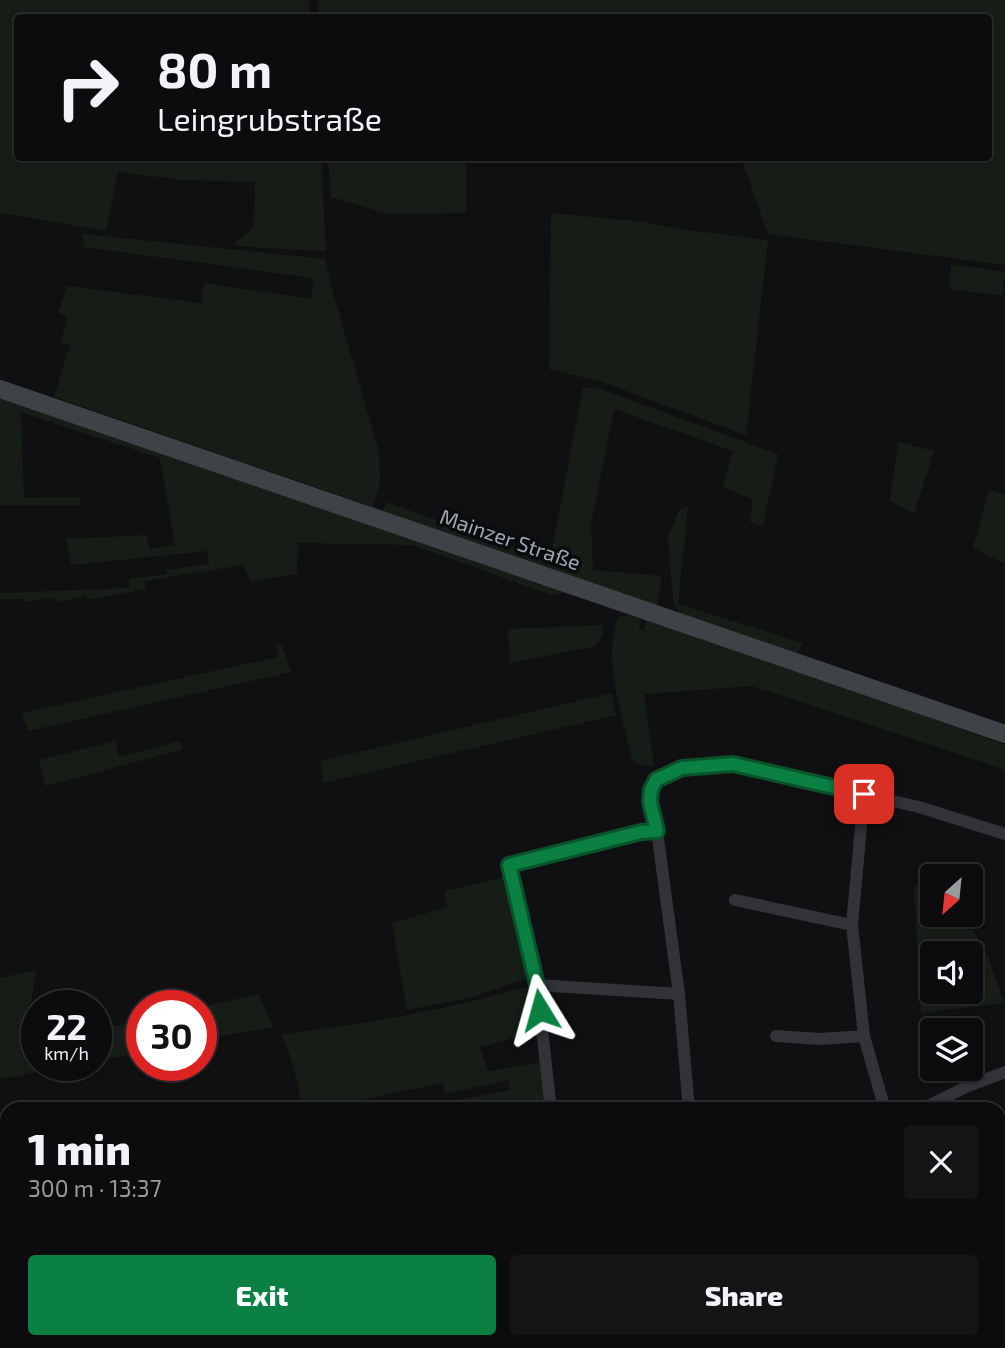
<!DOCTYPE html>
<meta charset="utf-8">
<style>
body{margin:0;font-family:"Exo 2",sans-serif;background:#151517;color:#f1f3f6;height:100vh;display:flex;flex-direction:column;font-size:26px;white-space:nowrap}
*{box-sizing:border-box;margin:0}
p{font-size:23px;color:#9a9b9e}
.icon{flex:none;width:38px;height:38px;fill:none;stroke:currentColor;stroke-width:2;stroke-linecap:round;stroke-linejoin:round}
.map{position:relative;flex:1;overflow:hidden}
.details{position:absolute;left:0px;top:1102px;width:1006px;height:247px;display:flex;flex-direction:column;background:#0c0c0e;border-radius:21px 21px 0 0;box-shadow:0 2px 5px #0004,0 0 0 2px #2c2c2e}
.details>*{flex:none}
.guide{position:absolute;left:14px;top:14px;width:978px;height:147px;border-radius:7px;box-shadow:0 2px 5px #0004,0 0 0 2px #2c2c2e;background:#0c0c0e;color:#f1f3f6;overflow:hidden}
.needle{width:46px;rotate:207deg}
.tools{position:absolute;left:920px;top:864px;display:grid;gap:14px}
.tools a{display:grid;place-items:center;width:63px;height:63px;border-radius:7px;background:#0c0c0e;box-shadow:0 2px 5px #0004,0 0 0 2px #2c2c2e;font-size:35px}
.speed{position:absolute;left:21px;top:990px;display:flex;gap:14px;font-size:35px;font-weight:700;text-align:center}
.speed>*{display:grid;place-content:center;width:91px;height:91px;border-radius:50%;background:#0c0c0e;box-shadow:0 2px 5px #0004,0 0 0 2px #2c2c2e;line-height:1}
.speed small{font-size:18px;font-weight:400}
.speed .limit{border:10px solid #d22;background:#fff;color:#111}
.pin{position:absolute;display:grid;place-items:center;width:60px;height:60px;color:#fff;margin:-30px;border-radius:14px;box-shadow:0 4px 10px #0006}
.me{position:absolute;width:77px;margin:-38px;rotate:352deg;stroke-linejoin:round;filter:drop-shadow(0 0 5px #0008)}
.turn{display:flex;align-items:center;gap:24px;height:147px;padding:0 28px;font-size:32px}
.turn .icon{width:91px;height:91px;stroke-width:2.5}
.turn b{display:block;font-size:49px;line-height:60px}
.round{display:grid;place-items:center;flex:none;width:74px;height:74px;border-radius:7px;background:#151517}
.summary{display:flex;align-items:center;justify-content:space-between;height:119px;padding:0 28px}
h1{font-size:42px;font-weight:800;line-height:52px}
.primary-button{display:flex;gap:14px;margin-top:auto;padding:14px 28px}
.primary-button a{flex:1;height:80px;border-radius:7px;background:#0b8043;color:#fff;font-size:28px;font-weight:800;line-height:80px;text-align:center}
.primary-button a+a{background:#151517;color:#f1f3f6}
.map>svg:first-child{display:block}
.green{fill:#161d17;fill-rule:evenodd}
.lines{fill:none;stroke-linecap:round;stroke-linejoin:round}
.street{stroke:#313337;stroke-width:12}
.secondary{stroke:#3f4247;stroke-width:18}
.route-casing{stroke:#07532c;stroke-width:18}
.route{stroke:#0b8043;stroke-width:12}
.labels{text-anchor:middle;stroke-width:7;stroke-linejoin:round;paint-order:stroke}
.street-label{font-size:21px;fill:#a0a8b4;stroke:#0b0c0d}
</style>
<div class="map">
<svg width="1005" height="1348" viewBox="0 0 1005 1348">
<rect width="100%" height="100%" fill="#101012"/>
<!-- green -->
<path class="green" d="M0 0H309L310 17 18 18V158H321L326 251 262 248 233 245 254 227 255 182 183 180 118 172 106 231 0 213Z
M318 0H1005V265L768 234 741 158H989V18H319Z
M328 158H466V213L389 214 331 197Z
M551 213 645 222 672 228 768 240 746 435 602 382 549 369Z
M83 234 325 259 334 296 379 452 380 482 373 507 54 397 70 345 61 343 67 317 58 313 67 286 201 303 204 283 312 299 313 278 84 247Z
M951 264 1005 272 1002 296 949 289Z
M583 387 600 389 778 454 763 526 750 522 753 500 723 487 733 451 614 409 591 524 593 570 661 576 658 603 654 605 384 512 385 502 550 560Z
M0 396 570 592 551 595 413 545 298 543 297 574 251 581 243 565 145 581V589L87 600V596L55 602 53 598 25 602 24 599H0V593L129 588V579L167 574 166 570 209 564 208 551 71 565 66 539 146 535 150 549 175 545 160 458 21 412 24 498 79 497 81 505H0Z
M898 442 934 451 914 514 890 501Z
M989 490 1005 495V564L973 548Z
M688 507 678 604 803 643 798 653 678 613 673 599 668 537 679 510Z
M628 615 640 619 639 629 644 630 647 620 796 669 1005 745V770L752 686 644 694 654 766 640 765 632 760C623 717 602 659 618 617Z
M604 625C602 636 602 642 591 647L510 663 508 629Z
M282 645 291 672 28 731 22 713 278 657 276 646Z
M612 693 616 715 323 783 320 761Z
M115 741 119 757 180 741 183 749 46 786 39 760Z
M507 877 529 977 473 997 407 1010 392 923 447 907 445 891Z
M933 881V915H965L988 957 1004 1003 921 1013 914 887ZM933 954H971V992H933Z
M36 970 28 1025 37 1024V1066H71L0 1079V978Z
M526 987 533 993 535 1032 480 1047 488 1071 540 1062 545 1106 527 1110 412 1109 510 1090 508 1080 445 1094 443 1083 315 1109H303L293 1065 282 1034C365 1024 446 1010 526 987Z
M259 994 273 1027 201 1040V1007Z
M142 1020V1052L96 1061V1030Z
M35 1342H367L371 1348H35Z
M374 1342H572L573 1348H378Z"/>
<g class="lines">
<!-- street -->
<path class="street" d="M864 794 852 925 864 1036 885 1110
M735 900 852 925
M537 985 679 994
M776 1036 820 1039 864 1036
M551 1110 537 985 509 865 641 832 657 831
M689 1110 679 994 657 831 650 802 651 790 656 780 682 768 732 764 919 807 1005 834
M920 1110 966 1087 1005 1072
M999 1213 1005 1211
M999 1338 1005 1336
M578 1342 579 1348
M700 1348 701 1342
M968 1348 986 1342"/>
<!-- secondary -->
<path class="secondary" d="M0 389 1005 734"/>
</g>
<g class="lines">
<defs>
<path id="route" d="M540 1010 537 985 509 865 641 832 657 831 650 802 651 790 656 780 682 768 733 764 864 794"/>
</defs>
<!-- route casing -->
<use href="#route" class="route-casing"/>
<!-- route -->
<use href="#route" class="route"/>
</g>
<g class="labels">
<!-- street labels -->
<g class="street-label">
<text transform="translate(510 540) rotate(19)" y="7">Mainzer Straße</text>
</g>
</g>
</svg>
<div class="tools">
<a><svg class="needle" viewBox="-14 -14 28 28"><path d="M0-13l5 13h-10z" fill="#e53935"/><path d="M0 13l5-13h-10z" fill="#9a9b9e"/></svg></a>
<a><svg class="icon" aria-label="sound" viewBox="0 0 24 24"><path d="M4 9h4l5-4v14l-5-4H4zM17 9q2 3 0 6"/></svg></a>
<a><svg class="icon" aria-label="layers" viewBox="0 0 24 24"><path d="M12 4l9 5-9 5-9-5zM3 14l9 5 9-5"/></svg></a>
</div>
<div class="speed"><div>22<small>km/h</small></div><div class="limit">30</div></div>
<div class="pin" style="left:864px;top:794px;background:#d93025"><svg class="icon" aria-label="arrive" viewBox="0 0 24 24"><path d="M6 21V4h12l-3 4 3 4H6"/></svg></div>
<svg class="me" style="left:540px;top:1010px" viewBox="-20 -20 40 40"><path d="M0-17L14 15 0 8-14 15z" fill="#0b8043" stroke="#fff" stroke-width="4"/></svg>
<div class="guide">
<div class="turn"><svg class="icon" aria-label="right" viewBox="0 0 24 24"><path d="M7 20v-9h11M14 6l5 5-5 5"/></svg><div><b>80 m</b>Leingrubstraße</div></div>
</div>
<section class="details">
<div class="summary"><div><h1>1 min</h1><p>300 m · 13:37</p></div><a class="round"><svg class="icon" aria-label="close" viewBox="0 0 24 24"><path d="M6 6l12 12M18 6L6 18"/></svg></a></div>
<div class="primary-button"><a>Exit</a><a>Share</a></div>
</section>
</div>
